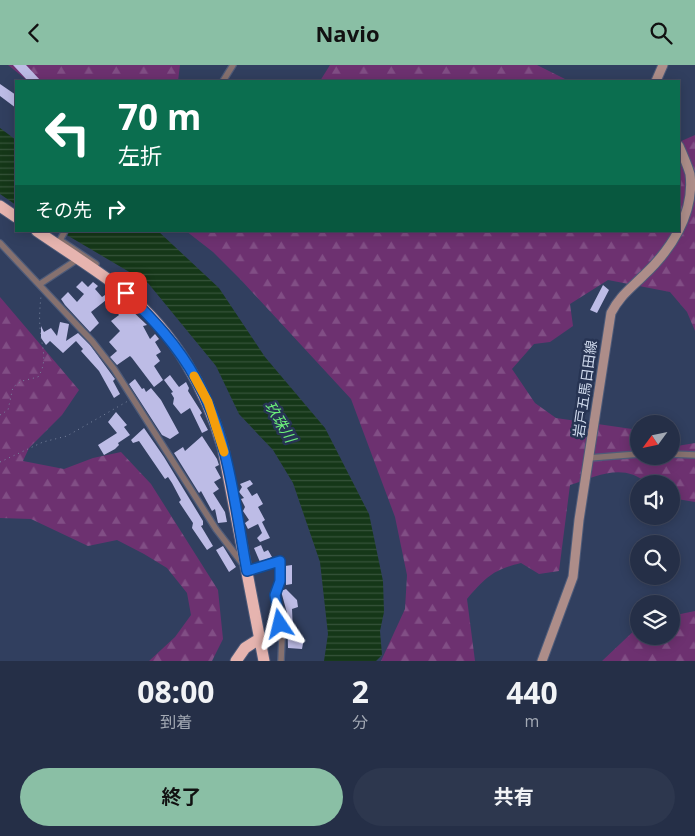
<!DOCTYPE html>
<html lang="ja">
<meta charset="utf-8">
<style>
body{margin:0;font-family:"Open Sans","Noto Sans JP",sans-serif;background:#2d374e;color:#f1f3f6;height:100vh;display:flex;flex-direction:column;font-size:19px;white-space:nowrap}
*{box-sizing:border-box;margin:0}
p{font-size:16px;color:#a3a9b4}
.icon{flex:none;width:28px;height:28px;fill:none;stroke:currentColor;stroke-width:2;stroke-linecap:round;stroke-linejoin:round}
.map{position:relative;height:596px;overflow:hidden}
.drawer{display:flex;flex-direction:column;background:#252f47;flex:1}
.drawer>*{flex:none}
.banner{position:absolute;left:15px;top:15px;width:665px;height:152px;border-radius:0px;box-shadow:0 2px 12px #0003,0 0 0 1px #424a60;background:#0b6e4f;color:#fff;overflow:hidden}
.needle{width:32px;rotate:237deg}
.tools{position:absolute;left:630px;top:350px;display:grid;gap:10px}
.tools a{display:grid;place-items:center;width:50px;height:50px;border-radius:50%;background:#252f47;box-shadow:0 2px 12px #0003,0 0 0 1px #424a60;font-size:25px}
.pin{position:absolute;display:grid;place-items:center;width:42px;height:42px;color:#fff;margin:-21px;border-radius:10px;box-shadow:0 2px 8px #0006}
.me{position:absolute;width:55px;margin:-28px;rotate:350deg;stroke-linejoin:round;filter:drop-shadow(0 0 4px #0008)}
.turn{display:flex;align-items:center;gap:18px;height:105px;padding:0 20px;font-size:22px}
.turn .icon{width:65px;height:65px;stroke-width:2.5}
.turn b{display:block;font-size:35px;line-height:42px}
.then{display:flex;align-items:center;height:48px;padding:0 20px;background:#0003;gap:10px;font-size:19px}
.eta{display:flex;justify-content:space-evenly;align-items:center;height:85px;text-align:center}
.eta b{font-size:30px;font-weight:700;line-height:35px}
.primary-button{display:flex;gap:10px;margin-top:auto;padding:10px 20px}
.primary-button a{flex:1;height:58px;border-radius:30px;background:#8abfa5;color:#111;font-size:20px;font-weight:700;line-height:58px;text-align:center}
.primary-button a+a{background:#2d374e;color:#f1f3f6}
header{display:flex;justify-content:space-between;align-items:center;height:65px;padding:0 20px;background:#8abfa5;color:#111;font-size:22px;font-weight:700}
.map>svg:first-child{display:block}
.forest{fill:url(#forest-firs)}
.water{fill:url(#water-rules)}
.building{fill:#bdbce6}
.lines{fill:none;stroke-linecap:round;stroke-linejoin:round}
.street-casing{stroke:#4e5b79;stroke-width:8}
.secondary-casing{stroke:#4e5b79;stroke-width:11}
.highway-casing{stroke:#4e5b79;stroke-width:13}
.path{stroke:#7a86a0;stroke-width:1;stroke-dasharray:1 4;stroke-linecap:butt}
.street{stroke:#86716f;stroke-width:5.5}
.secondary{stroke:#ad8d89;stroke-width:9}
.highway{stroke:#e6b4af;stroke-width:11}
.route-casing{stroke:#114b97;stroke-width:12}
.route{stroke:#1a73e8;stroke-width:9}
.slow{stroke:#f59e0b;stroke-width:9}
.labels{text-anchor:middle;stroke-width:5;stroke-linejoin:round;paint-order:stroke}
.street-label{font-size:14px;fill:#d1dbee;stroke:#273453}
.water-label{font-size:15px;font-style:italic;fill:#6cf07a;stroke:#273453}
</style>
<header><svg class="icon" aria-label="back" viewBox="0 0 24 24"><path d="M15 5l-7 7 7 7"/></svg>Navio<svg class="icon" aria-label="search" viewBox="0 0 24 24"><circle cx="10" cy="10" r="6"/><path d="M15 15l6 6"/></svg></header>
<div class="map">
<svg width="695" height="596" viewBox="0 0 695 596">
<defs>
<pattern id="forest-firs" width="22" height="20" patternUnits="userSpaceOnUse" patternTransform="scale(1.25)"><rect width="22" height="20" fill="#6d3170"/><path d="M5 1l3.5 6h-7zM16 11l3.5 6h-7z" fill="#814e85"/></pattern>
<pattern id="water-rules" width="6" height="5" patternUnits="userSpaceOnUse" patternTransform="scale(1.25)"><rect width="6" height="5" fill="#153718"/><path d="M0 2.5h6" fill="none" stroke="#36533a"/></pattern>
</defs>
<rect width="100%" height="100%" fill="#313f5f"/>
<!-- forest -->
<path class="forest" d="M8 0H180L178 16H28Z
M330 0H537L569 16H320Z
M695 70V266L687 247 670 227 608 215 570 239 573 261 550 277 534 279 512 304 535 338 556 353 639 365V391H671V382L695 378V437L671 433V419H648C623 397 598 411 570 420L559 506 539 509 521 498C493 505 486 512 467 534L475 596H381L405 544 407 510 395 452 351 334 241 215 213 187 186 166H679V77Z
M0 232 79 325 62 350 29 383 23 396 64 404 93 393 121 387 151 419 218 525 223 574 212 596H149L175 572 191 550 187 528 167 503 144 489 117 475 88 481 31 454 0 453Z
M695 546V596H602L639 561V571H671V551Z"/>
<!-- water -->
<path class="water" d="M0 63 16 75V140L0 129Z
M60 166H158L219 223 265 292 325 363 369 449 383 516 384 547 380 566 382 590 376 596H324L328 569 320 497 293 418 273 385 239 349 216 301 148 218Z"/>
<!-- building -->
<path class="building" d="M13 0H26L41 16H28Z
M0 19 16 30V43L0 31Z
M82 216 88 222 93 217 98 221 95 224 102 232 111 226 147 260 143 261 150 274 155 269 159 274 155 277 161 287 156 290 160 296 154 301 163 315 154 322 132 293 130 291 117 300 110 292 117 286 109 277 120 266 111 256 119 250 115 245V236L110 240 106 235 91 247 99 258 90 267 65 240 61 234 68 227 77 237 84 229 76 222Z
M603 220 609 225 597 248 590 245Z
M60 257 69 259 66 276 78 268 90 280 115 314 113 316 120 329 114 333 99 306 81 286 83 284 76 276 63 288 50 276 46 280 41 273V261L44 267 51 263 57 271Z
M170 310 179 322 186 317 189 323 188 326 202 348 200 350 208 365 202 368 190 343 181 349 173 339 174 333 171 328 173 327 164 315Z
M135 314 142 324 144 323 146 327 151 323 161 335 179 368 170 374 162 370 129 319Z
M116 347 127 360 124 362 130 370 118 378 119 380 115 384 104 390 98 380 117 368 108 357Z
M144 363 164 392 203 456V460L201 461 213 481 207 485 192 463 193 458 179 437 181 435 172 418 168 412 165 414 139 376 133 378 131 375Z
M202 371 217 394 219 400 215 402 221 413 214 417 219 424 213 428 225 447 227 457 218 458 215 444 212 446 201 426 199 428 174 388 183 382 185 386Z
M250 415 253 419 247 423 252 431 257 428 263 439 258 442 265 455 262 457 270 473 260 477 257 473 262 468 258 459 248 464 245 458 249 455 243 446 245 442 241 434 244 433 239 427 242 422 240 419Z
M261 480 264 487 268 485 272 492 260 497 254 483Z
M223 481 236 502 229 507 216 485Z
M292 500V519L286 520 285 501Z
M286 524 297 535 298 542 292 544 293 567 300 569V573H304L302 584 288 583 287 548 281 526Z"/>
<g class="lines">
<defs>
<path id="street" d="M223 16 233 0
M65 166 60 175 96 199 93 204
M0 178 92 276 114 304 216 464 242 498
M40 219 78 194
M671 389 695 390
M589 393 639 389
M247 506 280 496V516L275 530 282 573 281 596"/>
<path id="secondary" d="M656 16 663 0
M542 596 573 512 579 455 611 248C619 232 630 224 643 211 670 186 695 149 690 109 687 99 683 90 679 81"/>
<path id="highway" d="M0 141 16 152
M37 166C66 186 97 205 125 227 174 267 206 323 223 383L264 596
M236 596 245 583 259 574"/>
</defs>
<!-- street casing -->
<use href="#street" class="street-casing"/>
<!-- secondary casing -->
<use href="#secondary" class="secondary-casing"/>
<!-- highway casing -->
<use href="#highway" class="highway-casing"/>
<!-- path -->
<path class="path" d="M0 350 8 345 13 322 22 316 38 312C49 295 41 281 40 262 39 252 40 241 41 231
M0 397 43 377 67 371 128 336"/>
<!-- street -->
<use href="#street" class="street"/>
<!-- secondary -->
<use href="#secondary" class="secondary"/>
<!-- highway -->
<use href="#highway" class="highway"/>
</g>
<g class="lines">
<defs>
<path id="route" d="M126 228C153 254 178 281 196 314 229 372 235 442 247 506L280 496V516L275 530 280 559"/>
</defs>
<!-- route casing -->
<use href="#route" class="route-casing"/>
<!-- route -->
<use href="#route" class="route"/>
<!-- slow -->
<path class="slow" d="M194 311 208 337 224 387"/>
</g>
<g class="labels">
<!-- street labels -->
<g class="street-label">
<text transform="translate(585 324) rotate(-82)" y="5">岩戸五馬日田線</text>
</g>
<!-- water labels -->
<g class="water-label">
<text transform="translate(280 357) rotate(59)" y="5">玖珠川</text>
</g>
</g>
</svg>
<div class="tools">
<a><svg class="needle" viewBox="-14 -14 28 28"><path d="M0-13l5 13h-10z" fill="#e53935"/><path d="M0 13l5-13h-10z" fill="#a3a9b4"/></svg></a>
<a><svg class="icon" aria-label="sound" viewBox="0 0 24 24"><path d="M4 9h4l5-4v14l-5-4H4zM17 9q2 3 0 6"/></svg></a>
<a><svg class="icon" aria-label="search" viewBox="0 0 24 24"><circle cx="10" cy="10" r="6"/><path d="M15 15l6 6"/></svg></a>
<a><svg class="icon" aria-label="layers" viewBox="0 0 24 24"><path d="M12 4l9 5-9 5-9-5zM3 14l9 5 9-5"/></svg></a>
</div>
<div class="pin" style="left:126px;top:228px;background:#d93025"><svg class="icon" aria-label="arrive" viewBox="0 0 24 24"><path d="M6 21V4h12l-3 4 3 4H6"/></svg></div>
<svg class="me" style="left:280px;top:559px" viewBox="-20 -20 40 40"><path d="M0-17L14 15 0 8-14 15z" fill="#1a73e8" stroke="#fff" stroke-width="4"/></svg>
<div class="banner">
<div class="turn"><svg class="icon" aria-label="left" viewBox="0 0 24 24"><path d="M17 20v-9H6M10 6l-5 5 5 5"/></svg><div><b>70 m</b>左折</div></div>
<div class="then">その先<svg class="icon" aria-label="right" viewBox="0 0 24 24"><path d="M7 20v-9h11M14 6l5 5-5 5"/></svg></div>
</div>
</div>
<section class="drawer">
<div class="eta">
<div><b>08:00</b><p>到着</p></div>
<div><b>2</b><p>分</p></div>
<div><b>440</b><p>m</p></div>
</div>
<div class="primary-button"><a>終了</a><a>共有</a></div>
</section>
